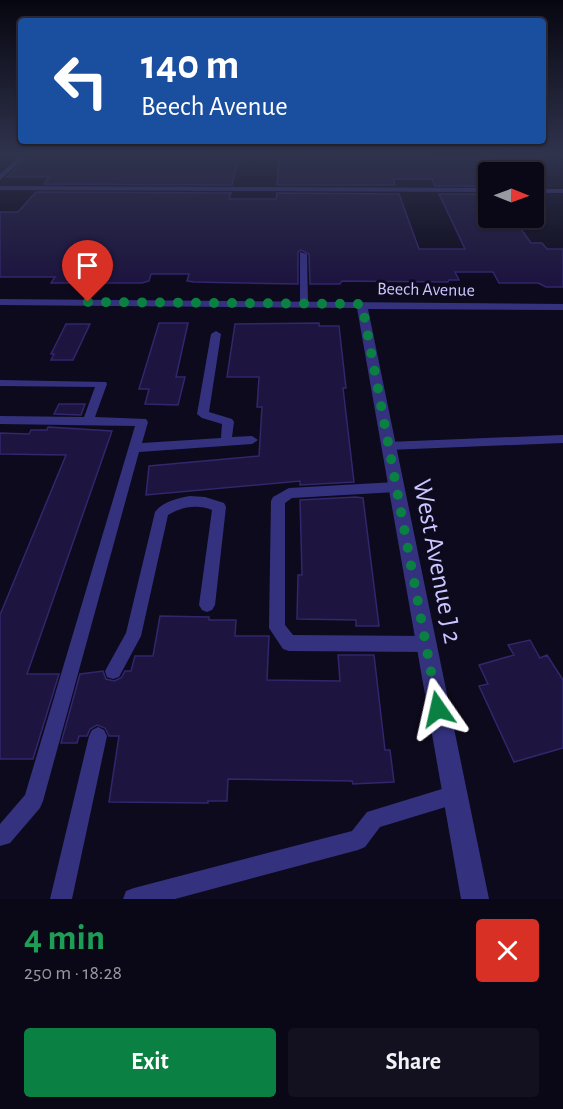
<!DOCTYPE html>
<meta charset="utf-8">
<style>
body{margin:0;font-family:"Alegreya Sans",sans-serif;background:#13111f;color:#f1f3f6;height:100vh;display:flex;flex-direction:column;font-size:22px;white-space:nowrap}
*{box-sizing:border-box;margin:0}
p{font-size:20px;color:#999aa1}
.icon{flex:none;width:33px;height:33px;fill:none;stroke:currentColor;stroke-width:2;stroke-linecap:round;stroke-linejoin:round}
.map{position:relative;height:899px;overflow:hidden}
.drawer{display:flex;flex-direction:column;background:#0a0816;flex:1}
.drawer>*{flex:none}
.top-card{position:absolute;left:18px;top:18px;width:528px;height:126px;border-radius:6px;box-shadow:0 2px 4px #0004,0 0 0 2px #2a2935;background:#1a4fa0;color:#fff;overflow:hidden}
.needle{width:39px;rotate:91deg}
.fabs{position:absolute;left:478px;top:162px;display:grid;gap:12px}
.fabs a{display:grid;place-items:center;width:66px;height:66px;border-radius:6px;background:#0a0816;box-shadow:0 2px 4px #0004,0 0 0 2px #2a2935;font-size:30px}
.pin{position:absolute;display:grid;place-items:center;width:51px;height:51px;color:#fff;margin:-62px -26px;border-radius:50% 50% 50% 0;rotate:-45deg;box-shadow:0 0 6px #0007}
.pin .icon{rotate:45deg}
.me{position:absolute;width:66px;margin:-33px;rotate:349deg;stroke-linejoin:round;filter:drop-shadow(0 0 4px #0008)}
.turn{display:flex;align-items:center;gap:21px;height:126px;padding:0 24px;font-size:27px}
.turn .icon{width:78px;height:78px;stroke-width:2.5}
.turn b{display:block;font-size:42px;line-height:51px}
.round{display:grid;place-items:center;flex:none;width:63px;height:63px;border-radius:6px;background:#13111f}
.summary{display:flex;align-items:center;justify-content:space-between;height:102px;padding:0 24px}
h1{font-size:36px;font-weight:700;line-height:45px;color:#1e9e55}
.action{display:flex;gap:12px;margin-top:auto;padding:12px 24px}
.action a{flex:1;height:69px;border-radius:6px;background:#0b8043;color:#fff;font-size:24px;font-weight:700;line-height:69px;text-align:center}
.action a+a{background:#13111f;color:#f1f3f6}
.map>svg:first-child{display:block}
.building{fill:#1d153f;stroke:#32266c;stroke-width:1.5}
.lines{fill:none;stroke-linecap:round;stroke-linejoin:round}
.service{fill:#34327f;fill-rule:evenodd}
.minor{fill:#34327f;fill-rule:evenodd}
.route{stroke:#0b8043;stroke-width:10;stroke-dasharray:0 18}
.labels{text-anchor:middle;stroke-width:6;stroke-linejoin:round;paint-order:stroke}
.far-street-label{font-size:18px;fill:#cbc6ff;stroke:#0d0a1d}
.near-street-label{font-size:27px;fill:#cbc6ff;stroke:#0d0a1d}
</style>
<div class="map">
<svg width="563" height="899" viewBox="0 0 563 899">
<rect width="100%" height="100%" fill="#0d0a1d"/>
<!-- building -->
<path class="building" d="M30 155H198L239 157 232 185 44 184 49 177H7Z
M309 155 489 158V186H435L432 179H393L395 185H277L279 157H305Z
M36 192 231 193 229 199H276L277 193 399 194 419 249H465L439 194H489V218H513L531 243H542L547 249H563V287H546L538 283H499L493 272H455L459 280H449L448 282 342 281 340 284H310L309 254 301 250 298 252V284L194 282 187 281 189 274H151L149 281 142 283H51L55 277H0V212H18Z
M159 323H188L176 377H185L178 405 145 404 149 389H139Z
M319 323V326H339L346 388H343L354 482 300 485V481L146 495 149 466 259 456 262 407H257L259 377H227L235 324Z
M66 324H90L73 360H51L54 354H51Z
M59 404H85L81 415 54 414Z
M48 427 112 431 27 674H59L33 759H0V615L66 455 0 454V433L29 434 31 430H47Z
M356 497 363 498 379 626H356V620L297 619 298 575H302L300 500Z
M160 616 209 617V620H236L235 636H269L267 680 340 681 338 655H374L385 750H390L394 782 353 784 352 781 228 779 227 801H208V803L109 802 119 736H109L105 728 97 725 90 729 87 736H79L77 743H61L80 674 103 671 106 679 114 681 121 678 125 671H131L135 656H153Z
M530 640 540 658 547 655 563 680V748L514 762 479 686 488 684 479 665 514 655 508 645Z"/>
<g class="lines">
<!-- service -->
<path class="service" d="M300 252 307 254 308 304 304 307 300 304Z
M216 331 221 334 209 412 232 419 234 422 232 437 252 436 258 440 252 444 139 452 43 801 40 808 10 843 0 846V824L25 795 135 426 0 424V416L84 417 95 387 0 386V380L106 382 107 384 95 417 146 419 148 422 142 443 221 438 222 424 202 418 197 414 211 334Z
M563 435V443L388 450 382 446 388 442Z
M396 482 401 483 402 487 401 491 396 492 292 498 285 503V625L293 635 426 636 432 638 434 644 432 650 426 652 289 651 283 649 269 628 271 501 273 497 289 488Z
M190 496 205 497 224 503 226 507 215 605 212 610 207 612 202 610 199 605 212 510C197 504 181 507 168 515L141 636 119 677 113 679 107 677 105 671 126 633 155 512C162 502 178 498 190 496Z
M98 727 104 730 107 736 72 899H50L89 736 92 730Z
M455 785 462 788 465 795 462 802 380 827 365 847 358 850 175 899H123L126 891 134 888 352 831 367 812Z"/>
<!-- minor -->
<path class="minor" d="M21 155H28L0 180V174Z
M0 186 489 188V192L0 190Z
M534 189H563V193H534Z
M0 299 563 304V310L368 309 489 899H461L357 308 0 305Z"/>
</g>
<!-- sky -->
<linearGradient id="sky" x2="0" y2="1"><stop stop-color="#070610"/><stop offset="0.55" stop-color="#2f334c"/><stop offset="1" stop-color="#2f334c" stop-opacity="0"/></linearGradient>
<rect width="563" height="280" fill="url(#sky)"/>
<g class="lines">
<!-- route -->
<path class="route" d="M88 302 362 304 438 709"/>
</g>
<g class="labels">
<!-- far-street labels -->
<g class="far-street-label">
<text transform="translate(426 289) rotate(1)" y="6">Beech Avenue</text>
</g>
<!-- near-street labels -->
<g class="near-street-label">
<text transform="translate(438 561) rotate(79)" y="9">West Avenue J 2</text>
</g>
</g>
</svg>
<div class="fabs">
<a><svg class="needle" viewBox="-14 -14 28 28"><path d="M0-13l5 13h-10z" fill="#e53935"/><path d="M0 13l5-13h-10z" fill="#999aa1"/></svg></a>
</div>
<div class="pin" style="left:88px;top:302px;background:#d93025"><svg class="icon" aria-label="arrive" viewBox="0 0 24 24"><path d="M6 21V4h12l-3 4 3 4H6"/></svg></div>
<svg class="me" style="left:438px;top:709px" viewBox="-20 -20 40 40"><path d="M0-17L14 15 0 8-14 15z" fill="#0b8043" stroke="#fff" stroke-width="4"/></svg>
<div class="top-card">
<div class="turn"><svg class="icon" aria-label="left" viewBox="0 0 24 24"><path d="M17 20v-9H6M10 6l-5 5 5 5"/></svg><div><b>140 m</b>Beech Avenue</div></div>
</div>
</div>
<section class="drawer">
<div class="summary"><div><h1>4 min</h1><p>250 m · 18:28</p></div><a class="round" style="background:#d93025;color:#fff"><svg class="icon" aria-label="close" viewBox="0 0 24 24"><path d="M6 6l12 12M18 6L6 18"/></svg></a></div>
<div class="action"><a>Exit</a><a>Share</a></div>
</section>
